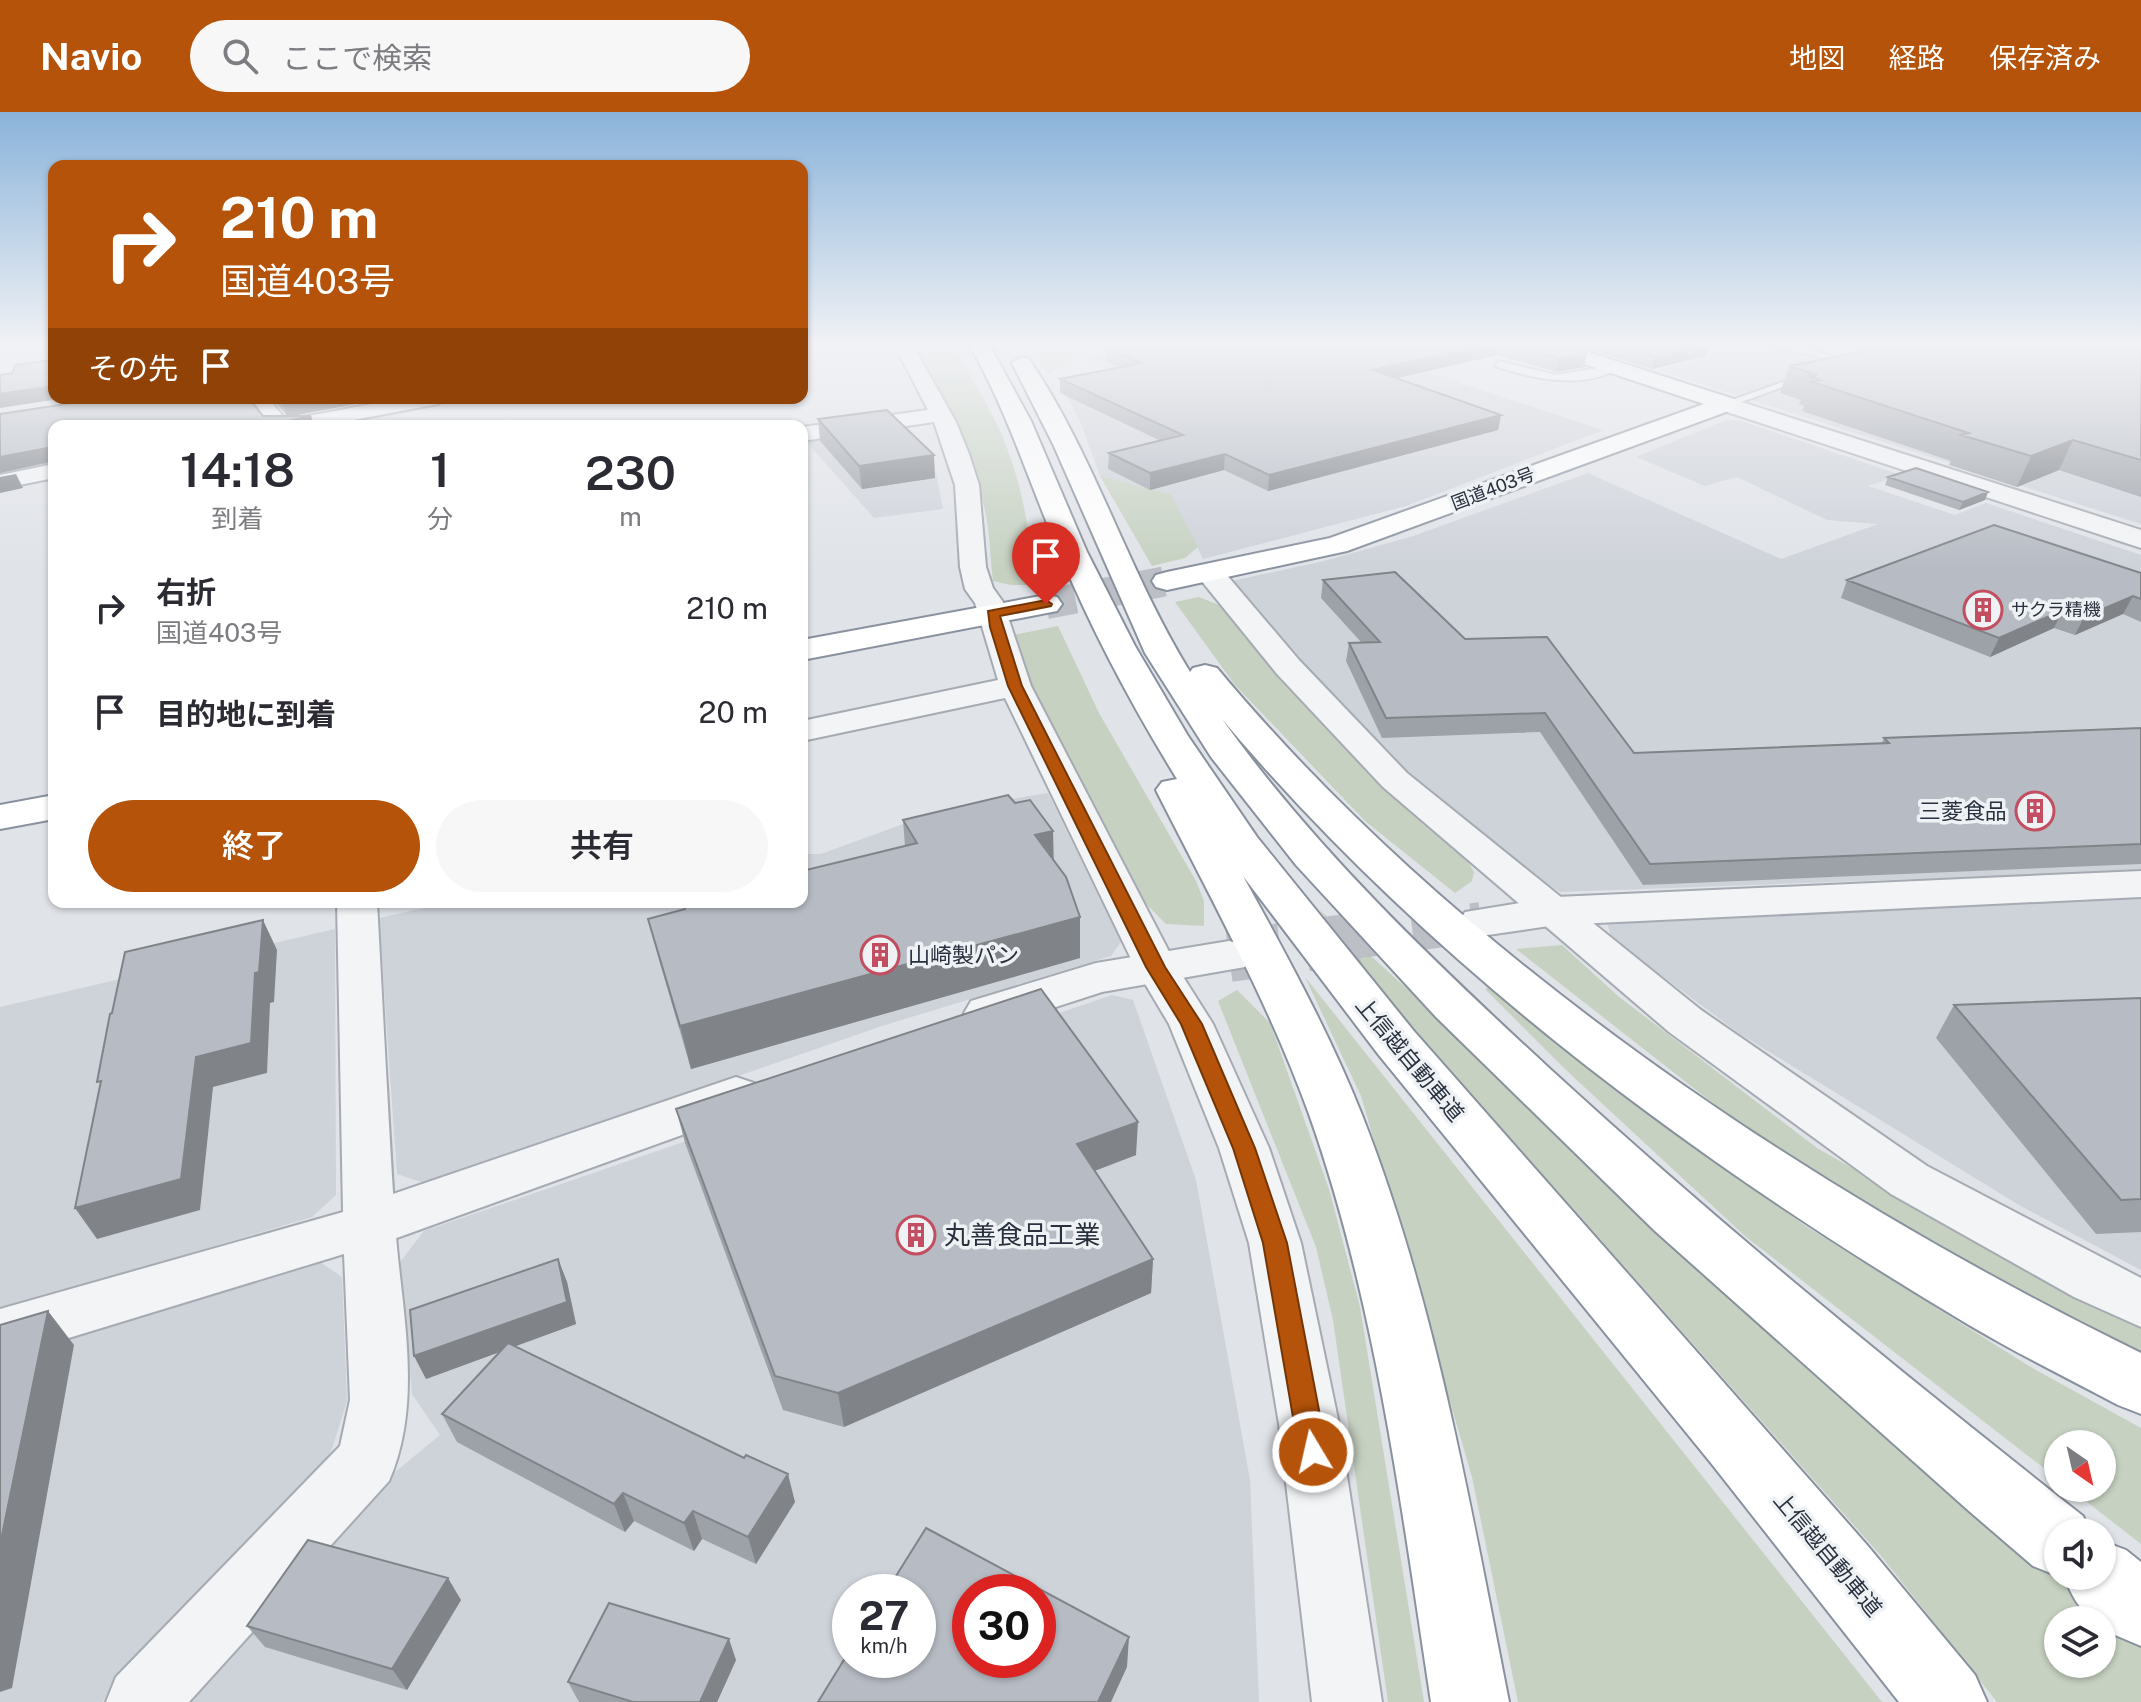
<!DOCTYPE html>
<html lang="ja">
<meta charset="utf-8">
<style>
body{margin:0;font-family:"Public Sans","Noto Sans JP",sans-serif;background:#f7f7f7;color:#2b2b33;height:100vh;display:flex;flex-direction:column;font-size:30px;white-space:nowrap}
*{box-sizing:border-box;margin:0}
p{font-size:26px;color:#7c7c81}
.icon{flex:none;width:44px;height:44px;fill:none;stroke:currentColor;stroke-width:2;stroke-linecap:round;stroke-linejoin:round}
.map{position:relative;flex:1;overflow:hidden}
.details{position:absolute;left:48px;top:308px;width:760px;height:488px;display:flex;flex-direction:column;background:#fff;border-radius:16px;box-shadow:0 2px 6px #0004}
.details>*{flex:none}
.top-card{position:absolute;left:48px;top:48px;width:760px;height:244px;border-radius:16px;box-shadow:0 2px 6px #0004;background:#b45309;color:#fff;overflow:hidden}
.needle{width:52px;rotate:146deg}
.buttons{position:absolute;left:2044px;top:1318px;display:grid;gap:16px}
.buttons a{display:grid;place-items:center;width:72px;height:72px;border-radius:50%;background:#fff;box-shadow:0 2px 6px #0004;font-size:40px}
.speed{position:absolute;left:832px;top:1462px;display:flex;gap:16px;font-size:40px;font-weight:700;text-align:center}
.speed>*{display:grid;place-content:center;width:104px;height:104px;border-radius:50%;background:#fff;box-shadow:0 2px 6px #0004;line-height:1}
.speed small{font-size:20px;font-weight:400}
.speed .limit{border:12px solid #d22;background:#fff;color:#111}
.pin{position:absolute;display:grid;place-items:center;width:68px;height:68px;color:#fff;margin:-82px -34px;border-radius:50% 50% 50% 0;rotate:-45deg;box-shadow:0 0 8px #0007}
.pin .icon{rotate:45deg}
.me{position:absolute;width:88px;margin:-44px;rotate:351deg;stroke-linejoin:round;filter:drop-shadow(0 0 6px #0008)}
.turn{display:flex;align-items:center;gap:28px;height:168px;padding:0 40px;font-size:36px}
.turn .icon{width:104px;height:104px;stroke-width:2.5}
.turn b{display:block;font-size:56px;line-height:68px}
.then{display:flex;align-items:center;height:76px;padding:0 40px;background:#0003;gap:16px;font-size:30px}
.eta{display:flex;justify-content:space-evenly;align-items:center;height:136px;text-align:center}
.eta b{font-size:48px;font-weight:600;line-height:56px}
.primary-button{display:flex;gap:16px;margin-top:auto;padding:16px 40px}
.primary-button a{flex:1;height:92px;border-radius:48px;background:#b45309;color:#fff;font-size:32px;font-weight:600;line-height:92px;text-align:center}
.primary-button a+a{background:#f7f7f7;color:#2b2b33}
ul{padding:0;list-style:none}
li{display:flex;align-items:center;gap:24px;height:104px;padding:0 40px}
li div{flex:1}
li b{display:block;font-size:30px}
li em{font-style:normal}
header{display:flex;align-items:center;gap:48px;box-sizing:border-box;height:112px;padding:0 40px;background:#b45309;color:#fff}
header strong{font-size:38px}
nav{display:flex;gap:44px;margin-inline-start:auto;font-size:28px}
.search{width:560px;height:72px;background:#f7f7f7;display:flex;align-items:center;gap:20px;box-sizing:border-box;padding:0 28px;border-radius:44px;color:#7c7c81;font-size:30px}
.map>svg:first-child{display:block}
.built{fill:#ced2d9;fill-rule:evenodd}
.green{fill:#c6d1c1;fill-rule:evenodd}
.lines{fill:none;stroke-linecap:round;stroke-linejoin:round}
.tertiary-tunnel-far1{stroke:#bcbfc6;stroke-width:40;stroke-dasharray:40 20;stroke-linecap:butt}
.tertiary-tunnel{stroke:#bcbfc6;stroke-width:52;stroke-dasharray:52 26;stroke-linecap:butt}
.trunk-tunnel{stroke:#bcbfc6;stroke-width:30;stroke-dasharray:30 15;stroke-linecap:butt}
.service-casing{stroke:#a6aab2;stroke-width:4}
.minor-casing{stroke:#a6aab2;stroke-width:4}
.tertiary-casing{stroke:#a6aab2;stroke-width:4}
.trunk-casing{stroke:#88919d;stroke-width:4}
.motorway-casing{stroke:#88919d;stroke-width:4}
.service{fill:#f2f4f6;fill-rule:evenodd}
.minor{fill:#f2f4f6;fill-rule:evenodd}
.tertiary{fill:#f2f4f6;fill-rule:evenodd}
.trunk{fill:#fff;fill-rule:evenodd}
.motorway{fill:#fff;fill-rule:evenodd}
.wall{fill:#9da2a9}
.shaded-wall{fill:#808489}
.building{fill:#b7bcc4;stroke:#808489;stroke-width:2;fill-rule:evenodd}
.route{fill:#b45309;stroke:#753606;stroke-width:2}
.labels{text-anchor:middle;stroke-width:7;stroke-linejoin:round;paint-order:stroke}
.far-street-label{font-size:18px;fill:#2a313e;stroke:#eff2f5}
.far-poi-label{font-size:18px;fill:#2a313e;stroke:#eff2f5;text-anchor:start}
.poi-label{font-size:22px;fill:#2a313e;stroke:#eff2f5;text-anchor:end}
.street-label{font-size:22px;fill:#2a313e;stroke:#eff2f5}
.near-poi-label{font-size:26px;fill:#2a313e;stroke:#eff2f5;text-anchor:start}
</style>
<header>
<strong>Navio</strong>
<div class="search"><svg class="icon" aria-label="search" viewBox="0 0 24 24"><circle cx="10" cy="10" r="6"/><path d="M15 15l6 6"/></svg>ここで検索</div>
<nav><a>地図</a><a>経路</a><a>保存済み</a></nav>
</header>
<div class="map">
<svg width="2141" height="1590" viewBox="0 0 2141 1590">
<rect width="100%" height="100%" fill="#e0e3e8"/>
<!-- built -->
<path class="built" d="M1108 234H1348L1603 318 1406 394 1203 447 1171 382 1100 364 1081 311 1059 270 1110 259 1089 248Z
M1674 234H2141V412L1657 258 1710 245Z
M1726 308 1742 309 1901 363 1868 374 1955 403 1986 391 2141 443V759L1560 780 1494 740 1365 628 1232 469 1324 449 1413 424 1588 361 1781 447 1878 412 1827 408 1737 365 1705 374 1636 345Z
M891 313 936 360 943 397 874 406 802 325Z
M1048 681 1121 830 1111 844 882 914 427 1072 397 1062 379 806 452 790H802V742H821L939 699Z
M2141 785V1158L2019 1093 1740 922 1611 826 1607 809Z
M335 817 336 1083 312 1105 0 1198V895Z
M1112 883 1133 888 1196 1068 1250 1368 1259 1590H181L383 1370 440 1323 412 1282 400 1150 424 1119ZM850 1480H918V1548H850ZM970 1480H1038V1548H970Z
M320 1150 342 1165 347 1289 332 1337 307 1377 102 1590H0V1246Z"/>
<!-- green -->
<path class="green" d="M914 234H953C974 271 999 309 1012 350 1025 389 1031 432 1036 473H1011L993 469C990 444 990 418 984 394 970 337 942 284 914 234Z
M1026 234H1084L1088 237 1048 263Z
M1100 364 1171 382 1198 435 1185 446 1152 454Z
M1199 485 1229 497 1464 743 1474 760 1472 769 1455 781 1365 709 1235 573 1175 490Z
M1058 514 1099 601 1196 769 1204 789V814L1166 812 1136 782 1043 610 1008 524Z
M1319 797 2051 1460 2141 1534V1590H1997L1882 1445 1381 880ZM2058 1508H2102V1552H2058Z
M1562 833 1618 884 1817 1036 2058 1173 2141 1210V1247L1907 1121 1737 1010 1516 837Z
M1305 865 1882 1590H1518L1472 1365 1361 984Z
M1492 874 1695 1033 1807 1115 2029 1254 2141 1316V1432L2069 1376H2102V1332H2058V1367L1746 1125 1566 958 1485 877Z
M1237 878 1270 911 1329 1077 1360 1195 1424 1590H1388L1333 1208 1316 1135 1218 889Z"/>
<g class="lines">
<!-- tertiary-tunnel-far1 -->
<path class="tertiary-tunnel-far1" d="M1353 827 1481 810"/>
<!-- tertiary-tunnel -->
<path class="tertiary-tunnel" d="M1229 844 1368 825"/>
<!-- trunk-tunnel -->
<path class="trunk-tunnel" d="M1046 492 1167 469"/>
<defs>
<path id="service" d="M1777 234H1793L1851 249 1846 252Z
M1498 249 1556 263 1615 253 1620 256C1582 278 1534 267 1495 254Z
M1802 263 1810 265 1730 294 1721 292Z"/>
<path id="minor" d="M895 234H913L956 310 969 342 979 373 986 455 993 476 1003 490 1031 574 1177 855 1213 912 1269 1036 1301 1131 1339 1312 1382 1590H1312L1279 1312 1249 1131 1219 1036 1169 912 1135 855 1005 586 802 629V609L998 568 975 491 965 477 960 455 955 373 934 310 802 329V315L928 298Z
M247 286H268L286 308 405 286H448L438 292 322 314H268Z
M54 352V366L0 377V363Z
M1210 453 1220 455 1299 548 1407 661 1701 898 1927 1054 2141 1166V1215L2074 1185 1891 1082 1669 920 1383 675 1277 562 1200 467 1196 461 1200 455Z
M337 790H377C383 897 388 1005 395 1112 401 1197 424 1289 389 1369L189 1590H106L116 1565 340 1334 350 1288 344 1142 0 1247V1197L343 1100Z"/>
<path id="tertiary" d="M1726 285 2141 418V436L1718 297 1715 292 1718 287Z
M2141 759V785L1556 813 1481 824 1465 820 1459 810 1465 800 1556 785Z
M1229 829 1245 833 1252 844 1245 855 1102 880 988 917 971 913 964 901 971 889 1096 851Z
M736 965 754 971 762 984 754 997 369 1136 349 1129 340 1113 349 1097Z"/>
<path id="trunk" d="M1539 234H1569L1734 287 1737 292 1734 297 1347 439 1167 478 1156 475 1152 469 1156 463 1167 460 1330 426 1704 292 1542 238Z
M1046 483 1057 485 1062 492 1057 499 802 548V528Z
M54 683V707L0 717V693Z"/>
<path id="motorway" d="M970 234H990L1031 309 1087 440 1135 534 1188 624 1257 725 1413 918 1867 1433 1975 1563 1987 1590H1899L1711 1351 1378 942 1243 764C1286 842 1329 920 1362 1003 1436 1191 1470 1392 1509 1590H1431C1401 1393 1376 1191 1309 1002 1268 889 1210 785 1156 678L1162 670 1177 667C1132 594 1092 519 1059 440 1029 371 1008 300 970 234Z
M1022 245 1029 247C1095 344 1128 460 1190 560L1193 556 1205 553 1217 556C1456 843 1808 1078 2141 1241V1302L2118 1293C2069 1267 2018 1242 1969 1213 1695 1050 1429 853 1222 607 1315 737 1432 848 1549 956 1720 1113 1900 1260 2083 1404L2090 1420H2058V1464L2033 1454 1969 1399 1655 1119 1436 905 1296 753 1211 645 1145 541 1053 332 1012 251Z
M2102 1429 2126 1438 2141 1450V1534L2115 1523 2102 1512V1508C2081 1505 2071 1482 2064 1464H2102Z"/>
</defs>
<!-- service casing -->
<use href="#service" class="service-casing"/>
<!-- minor casing -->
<use href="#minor" class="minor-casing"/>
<!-- tertiary casing -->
<use href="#tertiary" class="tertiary-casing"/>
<!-- trunk casing -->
<use href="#trunk" class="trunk-casing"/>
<!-- motorway casing -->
<use href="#motorway" class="motorway-casing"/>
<!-- service -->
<use href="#service" class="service"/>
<!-- minor -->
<use href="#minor" class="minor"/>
<!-- tertiary -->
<use href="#tertiary" class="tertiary"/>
<!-- trunk -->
<use href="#trunk" class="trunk"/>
<!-- motorway -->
<use href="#motorway" class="motorway"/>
</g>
<!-- wall -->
<path class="wall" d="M1111 234H1564L1584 255 1556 260 1497 243 1397 266 1501 303 1498 318 1268 379 1224 358 1150 378 1108 357 1109 341 1161 329 1060 281V267L1120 255 1106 249V235Z
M1578 234H1709L1706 244 1652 257Z
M2141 234V385L2059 358 2017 375 1949 353 1951 349 1802 299 1804 294 1799 292 1801 288 1780 281 1789 254Z
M272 286H363L365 290 291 304H311L314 314H54V350L0 361V302L287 304Z
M818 307 935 366 862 377 820 329Z
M1888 365 1988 380 1985 388 1959 398 1885 373Z
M2141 461V510L2123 502 2075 523 2054 516 1990 545 1841 486 1847 468Z
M1323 468 1465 527 1634 641 1882 631 1884 626 2141 616V752L1643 773 1540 620 1382 626 1346 549 1349 531 1361 530 1321 486Z
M1015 691 1053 719V749L1080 805V846L691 957 659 848 648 807 684 798 682 790 905 734 903 708Z
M2141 886V1120L2096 1122 1936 926 1954 893Z
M676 997 1136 1043 1094 1059 1153 1147 1151 1181 844 1315 783 1298 685 1031Z
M558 1147 567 1170 576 1212 515 1234 795 1390 756 1452 702 1427 694 1439 634 1409 625 1420 457 1330 442 1302 499 1240 426 1267Z
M461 1488 407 1578 265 1535 247 1514Z
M736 1548 717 1590H579L568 1570Z"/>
<!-- shaded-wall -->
<path class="shaded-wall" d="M1481 234H1499L1497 243 1371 272 1373 258Z
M1698 234H1709L1706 244 1652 257 1655 244Z
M1587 241 1584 255 1556 260 1559 246Z
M54 274V286H65L0 296V282Z
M316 286H363L365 290 287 305 283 292Z
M1501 303 1498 318 1268 379 1269 363Z
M311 304 314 314H266Z
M200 310 202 314H179Z
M2073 328 2059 358 2017 375 2031 344Z
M47 336 53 349 0 361V345Z
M1225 342 1224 358 1150 378V361Z
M934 343 935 366 862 377 859 354Z
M16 362 23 376 0 381V365Z
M1988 380 1985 388 1959 398 1963 390Z
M2133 484 2123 502 2075 523 2084 505Z
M2063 498 2054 516 1990 545 1999 526Z
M1053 719 1054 759 1035 723Z
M1080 805V846L691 957 680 914Z
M263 808 277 838 274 890 270 891 267 961 213 975 200 1098 97 1127 75 1096 196 945 255 861Z
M1138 1010 1136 1043 1076 1066 1077 1032Z
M558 1147 567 1170 576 1212 426 1267 414 1244Z
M1153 1147 1151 1181 844 1315 838 1281Z
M48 1199 74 1233 12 1576 0 1580V1433Z
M788 1362 795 1390 756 1452 748 1425Z
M623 1381 634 1409 625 1420 614 1392Z
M693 1399 702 1427 694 1439 684 1411Z
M448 1466 461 1488 407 1578 392 1557Z
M1129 1525 1127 1555 1111 1590H1098Z
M729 1527 736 1548 717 1590H700Z"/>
<!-- building -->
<path class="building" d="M1111 234H1481L1373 258 1501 303 1269 363 1225 342 1150 361 1109 341 1183 323 1060 267 1142 251 1106 235Z
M1515 234H1564L1587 241 1559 246Z
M1624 234H1698L1655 244Z
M1892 234H2141V348L2073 328 2031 344 1961 323 1969 321 1812 270 1821 268 1809 264 1817 263 1789 254Z
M54 248V274L0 282V263L13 261 15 253Z
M106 286H249L263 304H311L266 314H204L200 310 179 314H54V340L51 341 47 336 0 345V302Z
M278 286H316L283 292Z
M887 298 934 343 859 354 818 307Z
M1916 356 1988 380 1963 390 1888 365Z
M1994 413 2141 461V487L2133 484 2084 505 2063 498 1999 526 1847 468Z
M1395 460 1465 527 1547 525 1634 641 1889 631 1884 626 2141 616V732L1650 752 1545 601 1386 606 1349 531 1380 530 1323 468Z
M1008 683 1015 691 1030 688 1053 719 1035 723 1066 765 1080 805 680 914 648 807 685 797 683 790H802V759L917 731 903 708Z
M263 808 259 860 255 861 251 931 196 945 181 1067 75 1096 101 969 97 970 110 902 112 901 125 840Z
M1041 877 1138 1010 1077 1032 1153 1147 838 1281 775 1264 676 997Z
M2141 886V1087L2121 1088 1954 893Z
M558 1147 567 1190 414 1244 410 1198Z
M48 1199 0 1433V1213Z
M508 1231 744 1346 746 1343 788 1362 748 1425 693 1399 684 1411 623 1381 614 1392 442 1302Z
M926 1416 1129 1525 1098 1590H818L850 1538V1548H918V1480H886ZM970 1480H1038V1548H970Z
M308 1428 448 1466 392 1557 247 1514Z
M609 1491 729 1527 700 1590H633L568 1570Z"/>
<!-- sky -->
<linearGradient id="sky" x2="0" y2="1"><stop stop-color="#8ab3da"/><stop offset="0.51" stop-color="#f1f2f5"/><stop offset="1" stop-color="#f1f2f5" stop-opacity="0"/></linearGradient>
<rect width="2141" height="456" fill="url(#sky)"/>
<!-- route -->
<path class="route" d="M1046 488 1052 492 1051 494 1000 504 1022 574 1165 855 1202 912 1255 1036 1287 1131 1327 1340 1323 1350 1313 1353 1303 1350 1299 1340 1263 1131 1233 1036 1181 912 1146 855 1008 574 990 515 988 499Z"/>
<!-- icons -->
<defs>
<symbol id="building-ring" viewBox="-11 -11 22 22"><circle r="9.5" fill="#eff2f5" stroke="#c34e61" stroke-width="1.5"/><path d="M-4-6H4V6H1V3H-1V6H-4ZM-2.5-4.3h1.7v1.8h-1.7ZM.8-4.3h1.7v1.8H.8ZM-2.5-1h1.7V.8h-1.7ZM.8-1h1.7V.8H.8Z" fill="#c34e61"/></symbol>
</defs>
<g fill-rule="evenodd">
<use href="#building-ring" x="1961" y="476" width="44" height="44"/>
<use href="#building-ring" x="2013" y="677" width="44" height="44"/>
<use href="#building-ring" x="858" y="821" width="44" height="44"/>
<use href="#building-ring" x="894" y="1101" width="44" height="44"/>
</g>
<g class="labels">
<!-- far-street labels -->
<g class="far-street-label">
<text transform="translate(1493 377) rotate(-21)" y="6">国道403号</text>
</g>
<!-- far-poi labels -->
<g class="far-poi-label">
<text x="2011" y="504">サクラ精機</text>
</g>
<!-- poi labels -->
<g class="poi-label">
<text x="2007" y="707">三菱食品</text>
<text x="908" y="851" text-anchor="start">山崎製パン</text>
</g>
<!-- street labels -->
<g class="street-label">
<text transform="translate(1410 947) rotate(50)" y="8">上信越自動車道</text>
<text transform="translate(1828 1442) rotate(50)" y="8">上信越自動車道</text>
</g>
<!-- near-poi labels -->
<g class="near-poi-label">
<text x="944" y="1132">丸善食品工業</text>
</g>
</g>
</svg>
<div class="buttons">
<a><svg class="needle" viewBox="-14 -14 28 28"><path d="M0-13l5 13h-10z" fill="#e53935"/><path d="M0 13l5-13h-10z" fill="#7c7c81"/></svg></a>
<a><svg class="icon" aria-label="sound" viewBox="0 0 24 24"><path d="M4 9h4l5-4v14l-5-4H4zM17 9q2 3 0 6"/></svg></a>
<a><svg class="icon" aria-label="layers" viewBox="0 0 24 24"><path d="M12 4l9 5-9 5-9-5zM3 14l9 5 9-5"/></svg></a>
</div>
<div class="speed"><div>27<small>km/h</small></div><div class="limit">30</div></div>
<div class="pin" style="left:1046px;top:492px;background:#d93025"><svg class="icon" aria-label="arrive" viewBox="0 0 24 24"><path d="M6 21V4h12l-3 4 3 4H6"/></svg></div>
<svg class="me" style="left:1313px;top:1340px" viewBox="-20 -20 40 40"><circle r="17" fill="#b45309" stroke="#fff" stroke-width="3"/><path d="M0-11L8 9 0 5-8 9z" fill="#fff"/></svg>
<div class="top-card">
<div class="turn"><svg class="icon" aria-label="right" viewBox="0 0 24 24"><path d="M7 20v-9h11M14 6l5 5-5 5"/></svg><div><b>210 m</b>国道403号</div></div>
<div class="then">その先<svg class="icon" aria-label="arrive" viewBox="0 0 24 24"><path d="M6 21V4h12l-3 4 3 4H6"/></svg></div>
</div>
<section class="details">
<div class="eta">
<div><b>14:18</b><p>到着</p></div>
<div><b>1</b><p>分</p></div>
<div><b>230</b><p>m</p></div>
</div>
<ul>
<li><svg class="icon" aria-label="right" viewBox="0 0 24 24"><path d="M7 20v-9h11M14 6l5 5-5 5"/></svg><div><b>右折</b><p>国道403号</p></div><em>210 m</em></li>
<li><svg class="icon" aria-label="arrive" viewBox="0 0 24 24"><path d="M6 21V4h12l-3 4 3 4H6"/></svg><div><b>目的地に到着</b></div><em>20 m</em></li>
</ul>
<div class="primary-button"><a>終了</a><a>共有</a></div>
</section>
</div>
